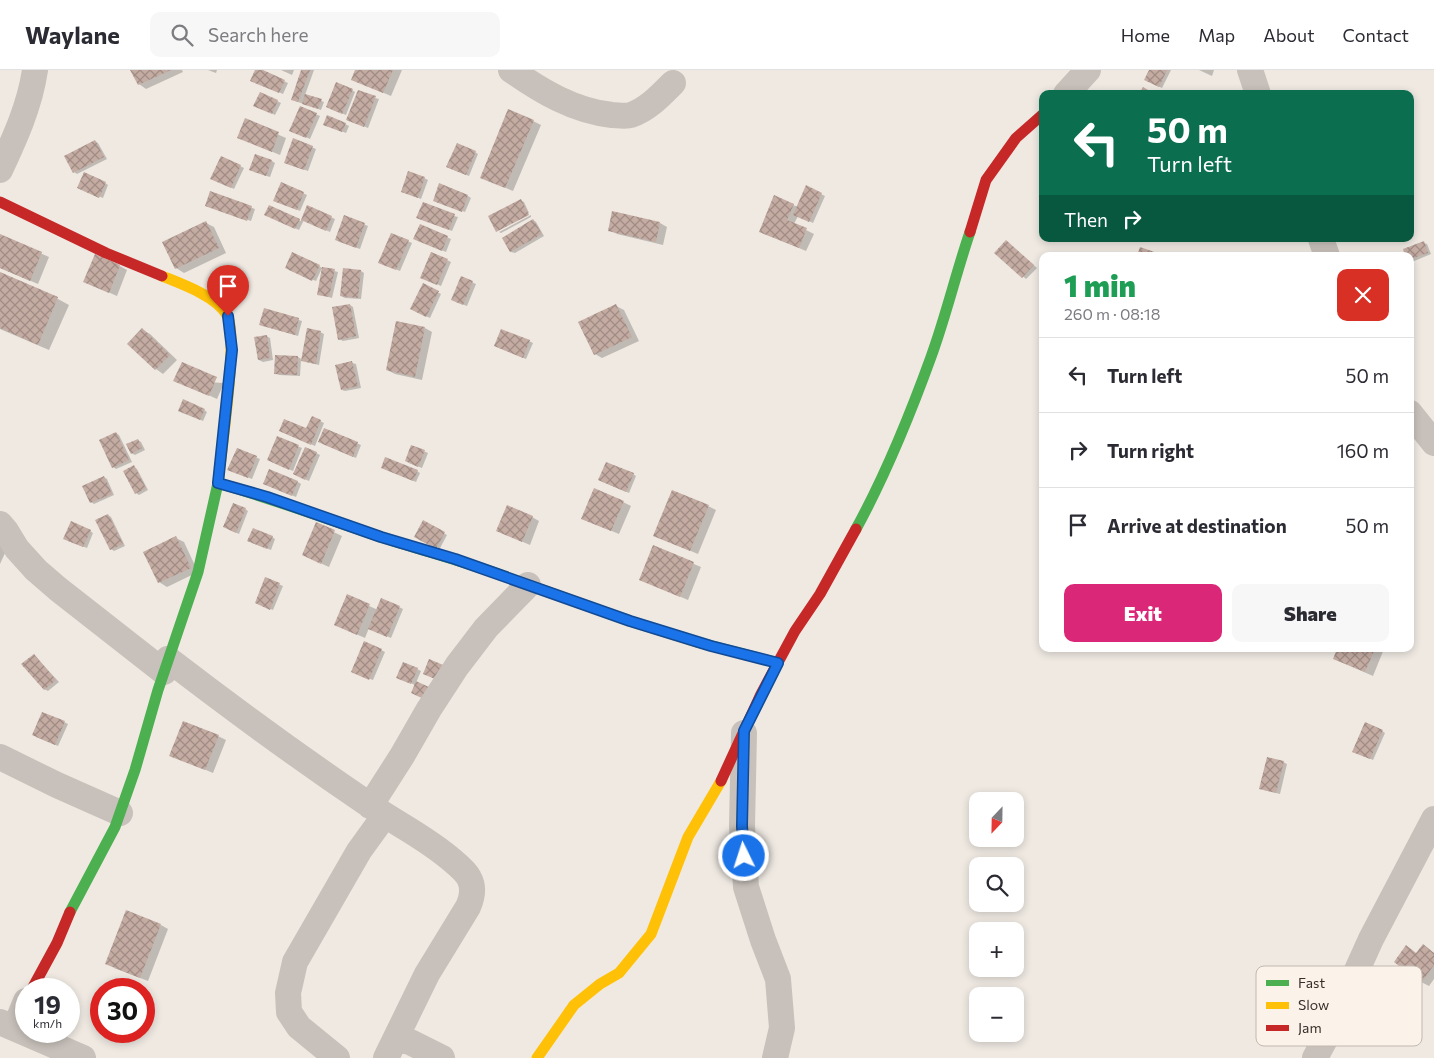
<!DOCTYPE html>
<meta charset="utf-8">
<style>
body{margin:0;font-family:Commissioner,sans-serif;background:#f7f7f7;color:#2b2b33;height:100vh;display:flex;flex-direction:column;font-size:19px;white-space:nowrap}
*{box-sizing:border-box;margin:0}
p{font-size:16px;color:#7c7c81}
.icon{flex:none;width:28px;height:28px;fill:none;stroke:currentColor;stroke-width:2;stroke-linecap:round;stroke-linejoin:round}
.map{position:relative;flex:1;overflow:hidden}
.panel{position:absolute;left:1039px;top:182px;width:375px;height:400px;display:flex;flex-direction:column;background:#fff;border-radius:10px;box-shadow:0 2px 8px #0003}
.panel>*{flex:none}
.banner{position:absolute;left:1039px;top:20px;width:375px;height:152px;border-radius:10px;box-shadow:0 2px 8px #0003;background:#0b6e4f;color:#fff;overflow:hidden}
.needle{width:32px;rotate:202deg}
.tools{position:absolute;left:969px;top:722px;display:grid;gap:10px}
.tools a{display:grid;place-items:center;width:55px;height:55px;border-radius:10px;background:#fff;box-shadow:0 2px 8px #0003;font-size:25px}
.speed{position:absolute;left:15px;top:908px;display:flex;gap:10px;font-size:25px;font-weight:700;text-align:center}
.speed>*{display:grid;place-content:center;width:65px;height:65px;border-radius:50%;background:#fff;box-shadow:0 2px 8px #0003;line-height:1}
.speed small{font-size:12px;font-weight:400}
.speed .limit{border:8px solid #d22;background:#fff;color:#111}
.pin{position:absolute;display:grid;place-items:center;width:42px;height:42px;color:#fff;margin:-51px -21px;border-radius:50% 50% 50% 0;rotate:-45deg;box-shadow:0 0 5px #0007}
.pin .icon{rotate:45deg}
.me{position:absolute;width:55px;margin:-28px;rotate:356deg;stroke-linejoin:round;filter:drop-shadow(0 0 4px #0008)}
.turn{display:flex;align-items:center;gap:18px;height:105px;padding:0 25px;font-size:22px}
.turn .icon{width:65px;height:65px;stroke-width:2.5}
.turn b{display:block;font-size:35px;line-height:42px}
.then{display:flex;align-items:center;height:48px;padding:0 25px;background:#0003;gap:10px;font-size:19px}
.round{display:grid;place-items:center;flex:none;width:52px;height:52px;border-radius:10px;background:#f7f7f7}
.overview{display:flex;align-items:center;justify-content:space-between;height:85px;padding:0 25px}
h1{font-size:30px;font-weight:800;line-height:38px;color:#1e9e55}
.primary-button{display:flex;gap:10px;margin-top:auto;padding:10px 25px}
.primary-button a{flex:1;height:58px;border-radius:10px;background:#db2777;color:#fff;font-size:20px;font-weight:800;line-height:58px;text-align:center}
.primary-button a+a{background:#f7f7f7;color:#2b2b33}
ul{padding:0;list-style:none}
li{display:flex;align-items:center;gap:15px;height:75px;padding:0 25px;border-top:1px solid #e1e1e2}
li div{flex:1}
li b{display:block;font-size:19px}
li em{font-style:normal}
header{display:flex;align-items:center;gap:30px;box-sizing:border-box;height:70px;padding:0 25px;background:#fff;border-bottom:1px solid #e1e1e2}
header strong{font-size:24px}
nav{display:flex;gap:28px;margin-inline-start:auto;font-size:18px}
.search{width:350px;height:45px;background:#f7f7f7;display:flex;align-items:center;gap:12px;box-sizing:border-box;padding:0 18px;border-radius:10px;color:#7c7c81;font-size:19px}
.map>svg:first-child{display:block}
.shadow{fill:#0003}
.building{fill:url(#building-cross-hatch)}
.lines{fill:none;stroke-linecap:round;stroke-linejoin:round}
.street{stroke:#c8c1bb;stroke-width:26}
.fast{stroke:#4caf50;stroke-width:11}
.slow{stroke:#ffc107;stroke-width:11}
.jam{stroke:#c62828;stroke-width:11}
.route-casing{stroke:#114b97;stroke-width:12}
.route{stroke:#1a73e8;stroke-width:9}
.key{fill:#fbf3ea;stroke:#c1b8b0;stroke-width:1}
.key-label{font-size:14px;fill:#392e29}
</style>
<header>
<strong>Waylane</strong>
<div class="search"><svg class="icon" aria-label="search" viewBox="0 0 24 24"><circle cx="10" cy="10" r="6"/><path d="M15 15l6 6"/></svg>Search here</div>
<nav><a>Home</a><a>Map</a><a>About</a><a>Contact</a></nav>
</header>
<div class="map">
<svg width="1434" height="988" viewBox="0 0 1434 988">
<defs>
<pattern id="building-cross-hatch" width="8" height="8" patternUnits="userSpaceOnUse" patternTransform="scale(1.25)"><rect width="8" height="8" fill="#c4aca3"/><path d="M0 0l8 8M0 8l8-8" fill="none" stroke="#a08c85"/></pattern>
</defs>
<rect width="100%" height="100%" fill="#efe9e2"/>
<!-- shadow -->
<path class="shadow" d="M132 0H182L183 2 146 19 139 14Z
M208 0H217L216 3Z
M256 0H260L288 13 283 24 255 12Z
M281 0H294L292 5Z
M303 0H314L305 25 324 32 321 40 295 31Z
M356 0H402L391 26 360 13Z
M1151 0H1171L1162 18 1149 12Z
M1199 0H1214L1212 6Z
M352 20 355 22 346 45 330 39Z
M261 23 281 33 275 45 258 37Z
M375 28 379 29 368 58 351 51Z
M300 38 320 46 310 69 294 62Z
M245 50 286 68 280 85 246 71Z
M533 51 541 55 513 121 489 111Z
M345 54 349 56 346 63 328 56Z
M294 70 316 79 308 101 288 94Z
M95 71 98 73 107 89 77 104 74 102Z
M475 82 478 84 469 106 451 99Z
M272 91 275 93 270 107 254 102Z
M240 96 244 98 234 119 215 110Z
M424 108 428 110 421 129 406 123Z
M105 113 108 115 103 128 82 119Z
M282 114 307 125 300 141 278 132Z
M806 117 825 126 813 153 798 146 794 154 814 164 806 181 768 165 793 135 798 137Z
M211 123 255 139 251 151 210 137Z
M468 126 471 128 465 142 438 132Z
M520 130 524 132 529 143 497 160Z
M269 136 301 151 308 137 335 149 330 162 304 150 299 160 269 146Z
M531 145V147L501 163 499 162Z
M454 146 458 147 452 161 421 149Z
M345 147 368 156 360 179 340 172Z
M533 150 536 152 544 166 515 183 511 182 503 169Z
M206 153 214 157 226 183 184 203 176 198Z
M660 153 667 157 663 175 617 164 609 160Z
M420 156 451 169 446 182 418 170Z
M392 164 412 173 400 201 383 194Z
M0 165 49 187 38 214 0 198Z
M1006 171 1037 198 1026 209 996 182Z
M1424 173 1427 174 1431 184 1412 192 1410 191V186H1407L1404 180Z
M447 190 451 192 441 216 425 209Z
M120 196 127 200 117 226 85 212Z
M319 196 322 198 316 211 289 200Z
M334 201 338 202 332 228 318 224Z
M361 201 364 203 361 229 345 228 341 226Z
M0 204 58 229 69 235 49 280 0 259Z
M462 208 476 214 467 236 456 232Z
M423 215 441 224 430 248 411 239Z
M350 235 353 237 359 268 343 271 339 269Z
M616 236 624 240 639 271 602 288 595 284Z
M265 240 302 251 298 266 264 256Z
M425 258 432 262 422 310 395 304 387 300Z
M143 260 150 264 177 290 163 304 156 299Z
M320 262 324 264 319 295 306 292 301 289 300 306 279 305 275 303 298 287 303 290Z
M266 266 270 268 273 290 263 292 259 290Z
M529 271 533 273 526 289 499 278Z
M352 293 356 294 361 318 345 321 342 320Z
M175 310 224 313 217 329Z
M204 340 207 342 203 351 183 342Z
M312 347 324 353 315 376 284 362 307 360Z
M325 360 361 375 356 388 323 374Z
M116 363 119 365 132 392 116 399 113 397Z
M278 368 302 378 293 401 272 392Z
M138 370 141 372 145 380 135 385 131 383Z
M412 376 428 383 422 398 409 393Z
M237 379 260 389 252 409 232 401Z
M316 383 320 385 309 411 298 406Z
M134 397 137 399 148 420 139 425 136 423Z
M385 399 417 401 420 403 416 412Z
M633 404 636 406 629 423 603 412Z
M104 407 107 409 114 425 94 434 91 432Z
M298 412 301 414 296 427 268 415Z
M623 432 631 436 619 464 590 452Z
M708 436 716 440 698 484 662 469Z
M245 439 248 441 239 464 228 459Z
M108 445 111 447 125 476 114 481 111 479Z
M532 447 539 451 530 475 498 461Z
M424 452 447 465 439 480Z
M317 454 342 466 329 497 311 489Z
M90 461 93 463 87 478 68 471Z
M0 464 11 470 0 494Z
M272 467 275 469 271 480 252 473Z
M176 468 184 472 198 502 167 517 159 512Z
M654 477 701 497 688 530 641 510Z
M266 509 283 516 273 540 259 534Z
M347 526 378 540 399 537 403 539 391 568 369 558 365 568 335 555Z
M1338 579H1384L1373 606 1334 589Z
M381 580 385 582 373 610 356 604Z
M34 585 59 612 48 621 44 619Z
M417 599 421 601 415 615 401 609Z
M64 652 68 654 58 676 36 667Z
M1382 661 1385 663 1373 690 1357 683Z
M218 666 226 670 213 703 171 685Z
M1283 692 1287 694 1280 724 1264 720Z
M161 855 168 859 148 911 114 898Z
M1423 876 1434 883V909L1429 916 1421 912 1407 877 1417 884Z"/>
<!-- building -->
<path class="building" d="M130 0H171L138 15Z
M255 0H263L285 10 279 23 250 11Z
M301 0H310L298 32 291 30Z
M355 0H393L383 23 351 10Z
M1149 0H1167L1159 17 1144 10Z
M336 12 353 19 342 44 326 37Z
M1143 17 1155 24H1139Z
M358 20 376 26 364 57 346 50Z
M260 22 278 30 272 44 253 36Z
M305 24 322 29 318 39 302 34Z
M300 36 317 43 306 68 289 61Z
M508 39 534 50 505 118 480 108Z
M327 45 346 53 342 62 323 55Z
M245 48 279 62 272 82 237 68Z
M293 68 313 76 304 100 284 93Z
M95 70 104 87 73 103 64 86Z
M457 73 476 81 466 105 446 97Z
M255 84 272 90 266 106 249 100Z
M221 86 241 95 231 118 210 109Z
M408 101 425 107 418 128 401 122Z
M84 102 106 112 99 128 77 118Z
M281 112 304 122 297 140 273 131Z
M439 113 468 125 462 142 433 131Z
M806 115 822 123 809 152 793 145Z
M210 121 252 136 247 151 205 136Z
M774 125 794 134 787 150 807 158 799 178 759 162Z
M521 129 529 145 496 162 488 146Z
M423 132 455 144 449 160 416 148Z
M269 135 300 149 295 159 264 145Z
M307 135 332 146 326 161 301 150Z
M612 141 660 152 656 172 608 161Z
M344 145 365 153 356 178 335 170Z
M533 149 542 164 510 182 502 168Z
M206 151 219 178 175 199 162 172Z
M420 154 448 166 442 181 413 169Z
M391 163 409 170 396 200 378 193Z
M0 164 42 182 30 211 0 198Z
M1006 170 1034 195 1022 208 994 183Z
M1424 171 1428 183 1410 189V186H1405L1403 179Z
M1140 177 1166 186H1137Z
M292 182 320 195 312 211 285 198Z
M431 182 448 189 437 215 420 208Z
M95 184 120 195 109 223 83 212Z
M322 197 335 199 329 227 317 225Z
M343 198 361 200 358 228 340 226Z
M0 202 58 227 38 275 0 258Z
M461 206 473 211 463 235 451 230Z
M423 213 439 221 426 247 410 239Z
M350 234 356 266 338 270 332 237Z
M616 234 632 267 594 285 578 252Z
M264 238 299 248 295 265 259 255Z
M396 251 425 257 415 307 386 300Z
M142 258 170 285 155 300 127 274Z
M307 258 321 261 316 294 301 291Z
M501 259 530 270 523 288 494 276Z
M267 265 270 288 258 290 254 267Z
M275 285 298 286 297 305 274 304Z
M352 291 358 316 341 320 335 295Z
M182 292 217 307 209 326 173 311Z
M183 329 205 339 200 350 178 341Z
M312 346 321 350 311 375 279 361 284 349 306 358Z
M324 358 358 372 353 387 318 372Z
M116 362 129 390 112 398 99 370Z
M277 366 299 375 289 400 267 390Z
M138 369 142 378 131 384 126 374Z
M411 375 425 380 418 397 405 391Z
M305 377 317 382 305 410 293 404Z
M237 378 257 386 248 408 227 400Z
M385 387 418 400 413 411 381 398Z
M606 392 634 403 626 422 598 410Z
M134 395 146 418 135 424 123 401Z
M269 399 298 411 292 426 263 414Z
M104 406 112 424 90 433 82 416Z
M594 418 624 431 611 461 581 449Z
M672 420 709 435 690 481 653 466Z
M233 433 246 438 236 463 223 457Z
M507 435 533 446 522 472 496 461Z
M108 444 123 474 110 480 95 450Z
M423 450 445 462 436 479 414 467Z
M71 451 91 460 83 477 63 469Z
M316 452 335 460 321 494 302 485Z
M253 458 273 466 267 479 247 471Z
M176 466 191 498 158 513 143 482Z
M653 475 694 492 680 527 639 510Z
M265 507 280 513 270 540 255 533Z
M347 524 370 534 357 565 334 555Z
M381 528 400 536 387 567 368 559Z
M364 571 382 579 369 610 351 602Z
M1337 579H1375L1365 602 1333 589Z
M34 584 56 610 44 620 21 594Z
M429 589 448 597 442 612 423 604Z
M403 592 418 598 411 614 396 608Z
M416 611 431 618 426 630 411 623Z
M42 642 65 651 55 675 32 665Z
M183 651 219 665 205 700 169 686Z
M1365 652 1383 660 1370 689 1352 682Z
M1267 687 1284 691 1276 723 1259 719Z
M126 840 161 854 140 908 105 894Z
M1423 874 1434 883V895L1421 913 1394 892 1406 875 1416 883Z"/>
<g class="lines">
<!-- street -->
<path class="street" d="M511 0C541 21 574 41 612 45 617 45 625 47 631 45 648 39 660 26 673 13
M1250 0 1258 24
M1066 24 1088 0
M0 100C15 68 30 35 35 0
M1321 169 1327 186
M1410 343 1434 373
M0 454 6 461 17 479 36 500 58 519 164 602
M168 589C233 639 300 688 368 734 397 754 427 768 453 791 459 796 466 802 469 808 474 817 472 828 468 837L427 904 386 988
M744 663 742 756 746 817 763 870 778 909 782 958 775 988
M0 687 57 715 120 743
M370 736 402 686 429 639 457 596 486 558 528 515
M0 952 83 988
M15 958 26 931
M398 966 442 988
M337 988 299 957 289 942 288 923 295 892 359 781 385 745
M1315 988 1330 960 1371 869 1434 749"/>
<!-- fast -->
<path class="fast" d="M218 413C273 429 327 449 381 467 421 480 462 491 501 505
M856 459C886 404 910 345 931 287 946 246 956 203 970 162
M697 572 778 593
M70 842 115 757 135 700 158 620 198 502 218 413"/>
<!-- slow -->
<path class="slow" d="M162 206C182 214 216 226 227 245 239 265 221 384 218 413
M501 505 630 551 697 572
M537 988 574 935 600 914 619 903 651 864 688 767 721 711"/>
<!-- jam -->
<path class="jam" d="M0 132 106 183 162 206
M970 162 986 110 1016 68 1042 45
M721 711 761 624 795 561 820 524 856 459
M32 919 57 873 70 842"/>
</g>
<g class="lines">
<defs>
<path id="route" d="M228 246 232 280 218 413 267 427 381 467 455 489 630 551 711 576 778 593 744 661 742 756 744 786"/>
</defs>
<!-- route casing -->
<use href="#route" class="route-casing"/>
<!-- route -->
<use href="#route" class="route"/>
</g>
<!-- legend -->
<rect x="1256" y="896" width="166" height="80" rx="8" class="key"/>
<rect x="1266" y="910" width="23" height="6" fill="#4caf50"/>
<rect x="1266" y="932" width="23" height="7" fill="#ffc107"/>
<rect x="1266" y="955" width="23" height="6" fill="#c62828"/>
<g class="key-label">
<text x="1298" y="918">Fast</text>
<text x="1298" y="940">Slow</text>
<text x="1298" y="963">Jam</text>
</g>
</svg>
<div class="tools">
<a><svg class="needle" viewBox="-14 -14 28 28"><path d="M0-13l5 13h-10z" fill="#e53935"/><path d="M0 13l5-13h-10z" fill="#7c7c81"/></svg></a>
<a><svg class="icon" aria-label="search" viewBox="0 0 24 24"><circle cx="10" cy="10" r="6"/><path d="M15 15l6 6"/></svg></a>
<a>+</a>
<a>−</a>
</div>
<div class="speed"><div>19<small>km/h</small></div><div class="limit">30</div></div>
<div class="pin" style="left:228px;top:246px;background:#d93025"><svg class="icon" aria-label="arrive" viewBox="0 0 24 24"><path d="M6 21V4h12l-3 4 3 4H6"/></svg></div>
<svg class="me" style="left:744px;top:786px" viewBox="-20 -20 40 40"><circle r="17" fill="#1a73e8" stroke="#fff" stroke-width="3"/><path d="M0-11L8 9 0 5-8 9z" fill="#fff"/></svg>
<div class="banner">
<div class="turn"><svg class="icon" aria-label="left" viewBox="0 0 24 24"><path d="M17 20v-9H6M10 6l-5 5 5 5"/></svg><div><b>50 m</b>Turn left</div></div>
<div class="then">Then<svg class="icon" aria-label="right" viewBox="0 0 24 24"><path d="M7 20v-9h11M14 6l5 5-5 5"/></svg></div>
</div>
<section class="panel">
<div class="overview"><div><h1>1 min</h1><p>260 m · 08:18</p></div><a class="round" style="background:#d93025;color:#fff"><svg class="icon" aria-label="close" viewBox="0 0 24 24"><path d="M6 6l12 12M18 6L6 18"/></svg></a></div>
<ul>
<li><svg class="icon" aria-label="left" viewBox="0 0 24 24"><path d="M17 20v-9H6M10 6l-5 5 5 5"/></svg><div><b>Turn left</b></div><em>50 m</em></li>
<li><svg class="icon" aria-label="right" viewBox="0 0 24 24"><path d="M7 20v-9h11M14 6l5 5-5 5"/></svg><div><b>Turn right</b></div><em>160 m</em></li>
<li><svg class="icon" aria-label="arrive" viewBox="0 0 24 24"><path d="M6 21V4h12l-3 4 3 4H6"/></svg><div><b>Arrive at destination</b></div><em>50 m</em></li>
</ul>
<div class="primary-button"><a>Exit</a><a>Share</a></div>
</section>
</div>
